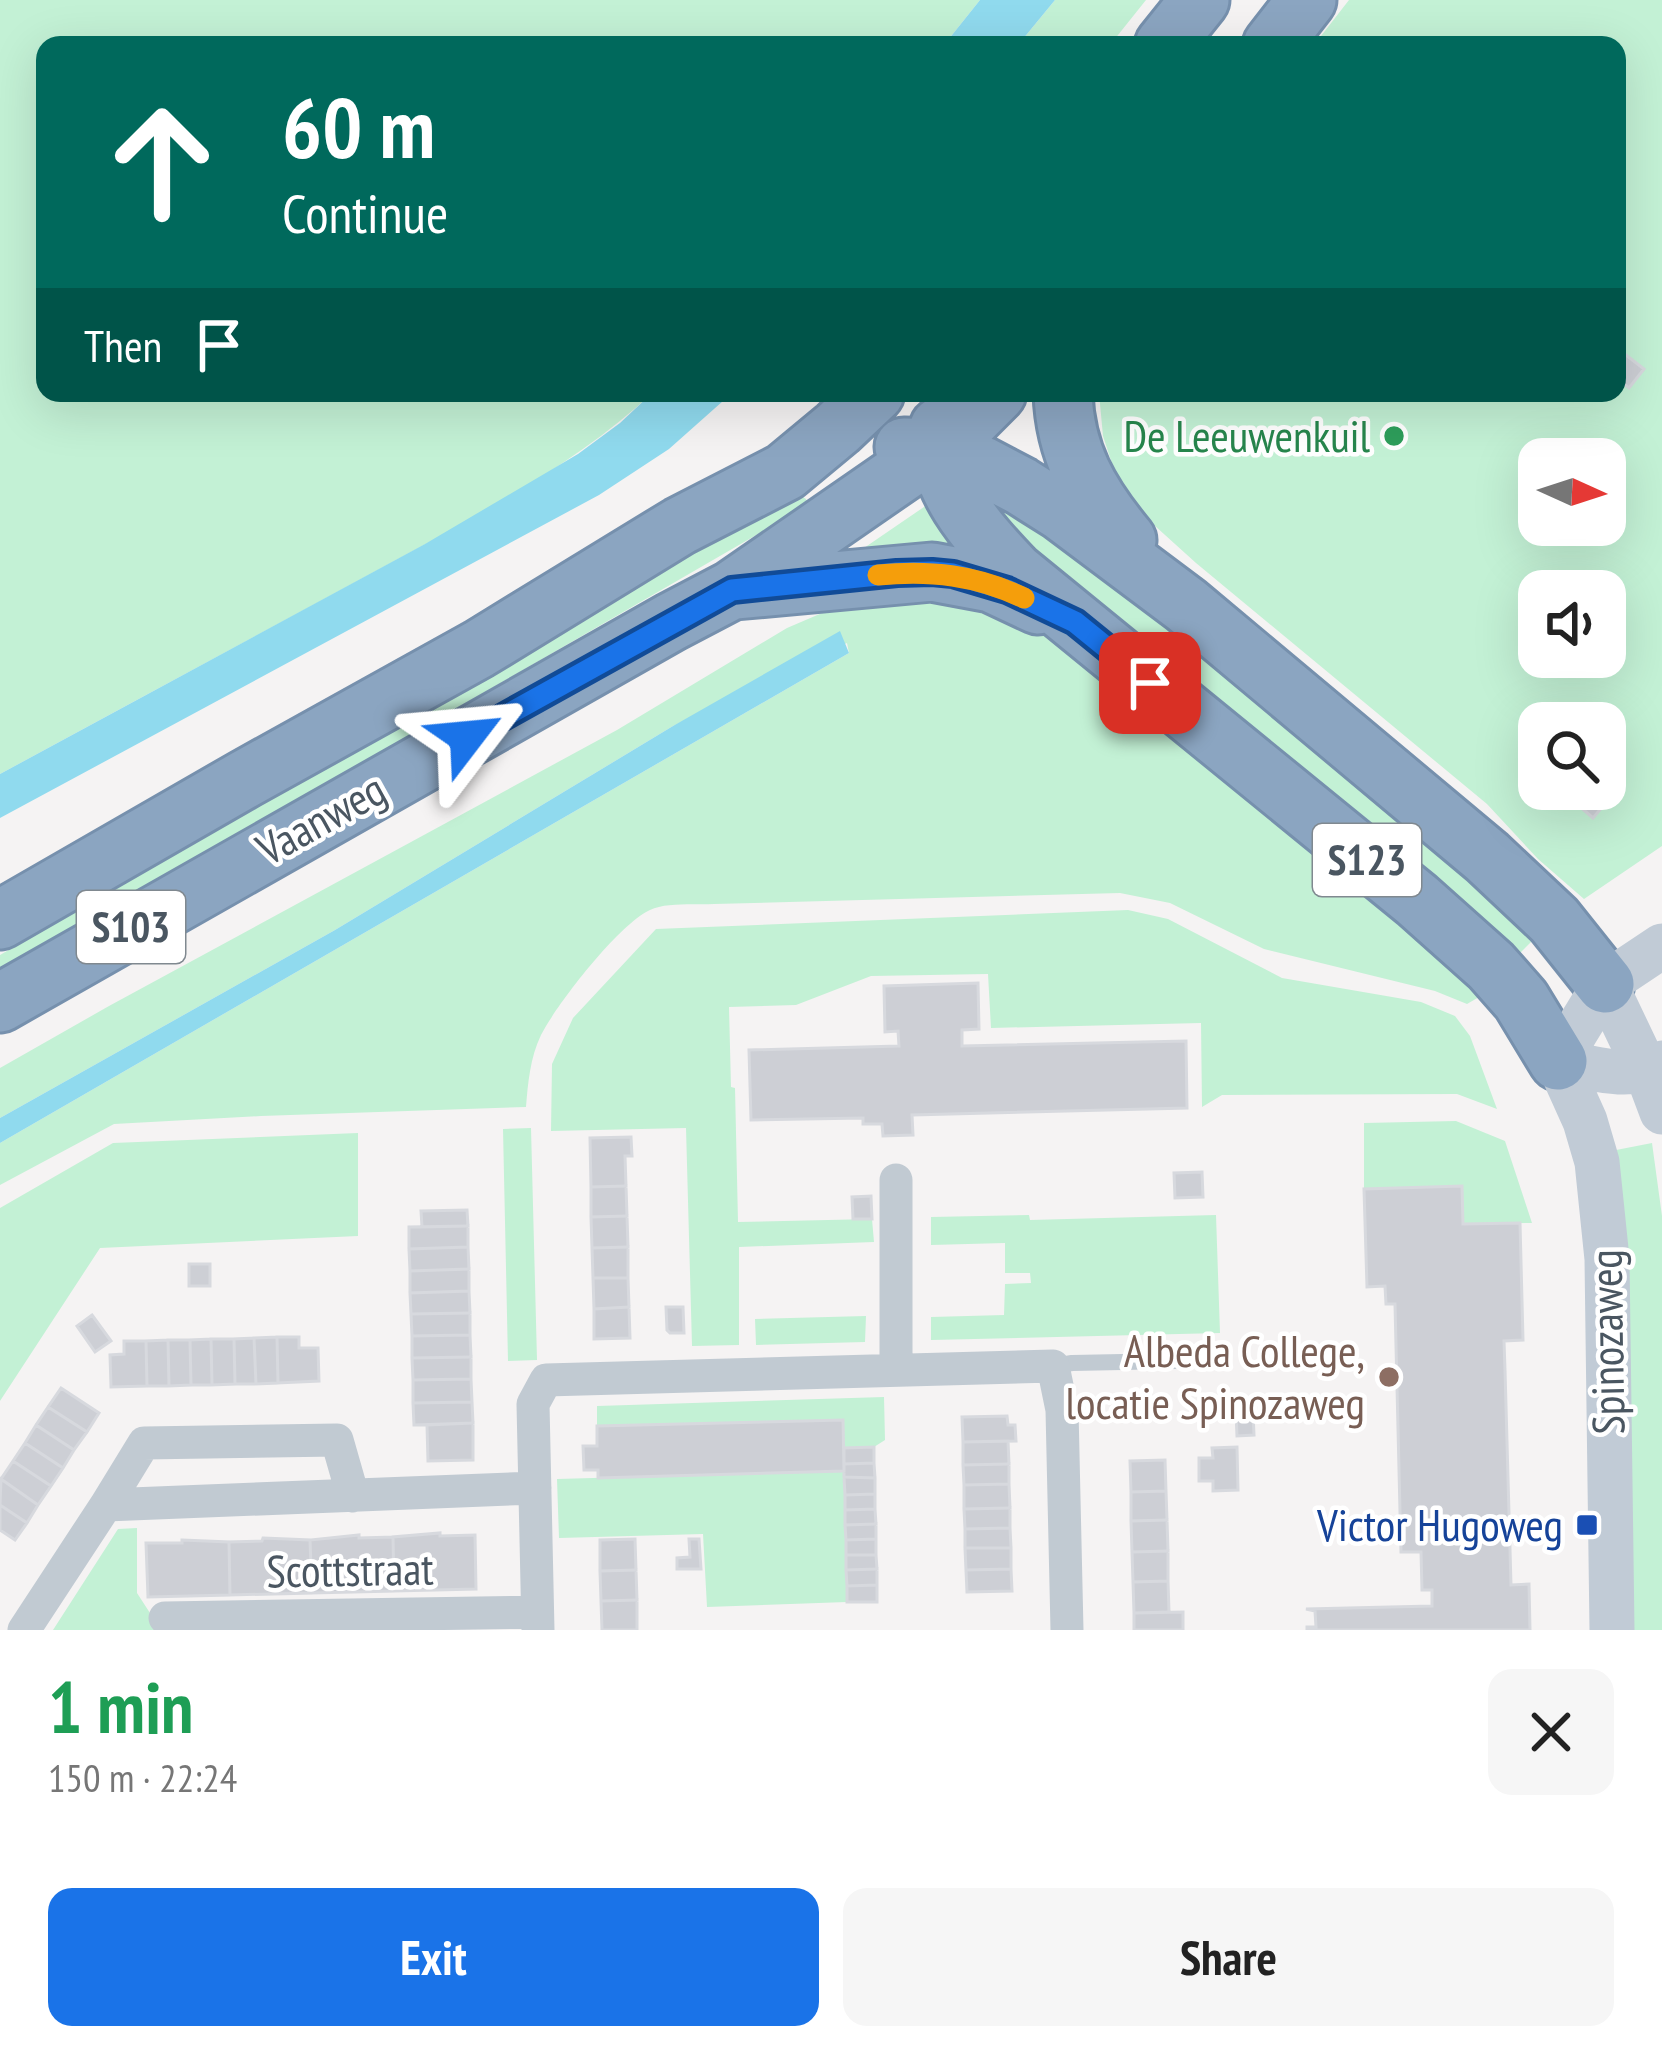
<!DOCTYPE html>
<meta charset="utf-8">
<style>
body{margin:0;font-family:"PT Sans Narrow",sans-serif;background:#f6f6f6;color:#222;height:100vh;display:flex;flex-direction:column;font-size:45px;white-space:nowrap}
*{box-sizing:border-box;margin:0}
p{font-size:39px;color:#767676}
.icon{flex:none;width:66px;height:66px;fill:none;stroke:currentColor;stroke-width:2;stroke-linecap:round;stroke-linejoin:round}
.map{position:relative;height:1630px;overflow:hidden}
.details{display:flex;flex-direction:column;background:#fff;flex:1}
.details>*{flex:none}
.hud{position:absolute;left:36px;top:36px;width:1590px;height:366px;border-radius:24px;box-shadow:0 12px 48px #0002;background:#00695c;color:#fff;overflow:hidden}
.needle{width:78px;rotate:93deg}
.tools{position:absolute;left:1518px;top:438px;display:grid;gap:24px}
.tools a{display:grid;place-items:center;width:108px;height:108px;border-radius:24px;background:#fff;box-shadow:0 12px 48px #0002;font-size:60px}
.pin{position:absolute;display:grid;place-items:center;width:102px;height:102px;color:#fff;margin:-51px;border-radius:24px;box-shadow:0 6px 18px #0006}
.me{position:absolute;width:132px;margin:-66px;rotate:61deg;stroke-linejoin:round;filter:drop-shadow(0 0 9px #0008)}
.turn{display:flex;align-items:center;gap:42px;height:252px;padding:0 48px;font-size:54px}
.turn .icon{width:156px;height:156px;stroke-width:2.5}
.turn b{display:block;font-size:84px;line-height:102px}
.then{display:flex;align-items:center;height:114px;padding:0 48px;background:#0003;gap:24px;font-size:45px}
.round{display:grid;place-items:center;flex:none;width:126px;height:126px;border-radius:24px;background:#f6f6f6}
.overview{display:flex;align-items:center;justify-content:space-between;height:204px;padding:0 48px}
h1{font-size:72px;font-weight:600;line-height:90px;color:#1e9e55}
.button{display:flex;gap:24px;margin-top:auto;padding:24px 48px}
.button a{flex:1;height:138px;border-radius:24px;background:#1a73e8;color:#fff;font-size:48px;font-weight:600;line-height:138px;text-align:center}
.button a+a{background:#f6f6f6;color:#222}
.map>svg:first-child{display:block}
.green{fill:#c3f1d5;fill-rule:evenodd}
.water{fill:#90daee}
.building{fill:#cdcfd5;stroke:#d7d9de;stroke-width:3}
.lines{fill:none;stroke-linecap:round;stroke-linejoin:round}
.highway-casing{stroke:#7690ad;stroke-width:63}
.lane{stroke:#c1cad2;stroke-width:16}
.street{stroke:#c1cad2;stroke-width:33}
.secondary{stroke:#c1cbd6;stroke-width:45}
.highway{stroke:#8ba5c1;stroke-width:57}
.route-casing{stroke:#114b97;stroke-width:30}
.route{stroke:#1a73e8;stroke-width:21}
.slow{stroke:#f59e0b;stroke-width:21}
.leisure-dot{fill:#2e9e5b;stroke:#fff;stroke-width:4.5}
.education-dot{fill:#8d6e63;stroke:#fff;stroke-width:4.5}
.transit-dot{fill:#1a4fb4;stroke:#fff;stroke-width:4.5}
.labels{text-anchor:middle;stroke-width:9;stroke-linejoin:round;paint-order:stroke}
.shield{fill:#fff;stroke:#808990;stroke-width:3}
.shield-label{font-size:42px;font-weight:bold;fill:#4a5661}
.leisure-label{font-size:45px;fill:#27864d;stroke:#fff;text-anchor:end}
.street-label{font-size:45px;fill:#4a5661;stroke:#fff}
.education-label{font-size:45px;fill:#785e54;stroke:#fff;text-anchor:end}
.transit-label{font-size:45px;fill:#164399;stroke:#fff;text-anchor:end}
</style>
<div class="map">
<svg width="1662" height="1630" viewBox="0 0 1662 1630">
<rect width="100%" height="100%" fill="#f5f3f3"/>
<!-- green -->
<path class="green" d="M0 0H980L944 45H45V393H652C570 470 460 525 361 579 241 644 120 709 0 774Z
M1055 0H1146L1110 45H1018Z
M1349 0H1662V846L1584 899 1538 859 1487 804 1196 563 1144 516 1117 479 1103 436 1099 393H1617V45H1314ZM1539 459H1605V525H1539ZM1539 591H1605V657H1539ZM1539 723H1605V789H1539Z
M800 495 806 499 808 505 0 973V955L792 496Z
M940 496 963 549 862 554 864 548Z
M990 496 1040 520 1295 736 1338 762 1541 932 1517 956 1334 795 1231 711 1139 648 1004 531Z
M864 595 1019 608 1486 993 1467 1004 1435 991 1264 949 1170 903 1120 893 714 904C695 905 666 902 650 910 619 924 557 1004 541 1035 530 1058 528 1083 526 1107L261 1116 114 1124 0 1185V1143L849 653 847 643 673 726 335 930 0 1118V1068L109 1006 617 730 787 628Z
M1128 910 1168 919 1282 978 1421 1002 1455 1016 1470 1036 1497 1109 1457 1094 1222 1095 1202 1107 1201 1023 991 1028 988 974 871 976 796 1005 729 1007 731 1087 735 1088 738 1222 872 1219 874 1242 739 1247V1345L692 1346 686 1128 551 1131 552 1064 573 1018 656 929Z
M1456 1121 1505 1141 1532 1223 1463 1224 1462 1186 1364 1189V1123Z
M531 1128 537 1360 508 1361 503 1129Z
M358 1133V1236L100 1248 0 1401V1208L113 1143Z
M1652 1143 1662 1216V1630H1631L1611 1151Z
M1029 1215 1030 1220 1216 1215 1220 1333 931 1340V1317L1004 1315 1005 1284 1031 1283 1030 1273H1005V1243L931 1245V1217Z
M866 1316 865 1342 756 1345 755 1319Z
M884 1397 885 1440 874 1447 844 1448 842 1420 597 1426V1406Z
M844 1471 847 1602 707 1607 703 1534 559 1538 557 1479Z
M137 1528V1593L161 1630H53L118 1529Z"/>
<!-- water -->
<path class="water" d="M980 0H1055L1018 45H944Z
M652 393H732L669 449 599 495 0 818V774L425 544 578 454 620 423Z
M840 631 849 653 0 1143V1118L335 930 673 726Z"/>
<!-- building -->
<path class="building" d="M1617 348 1644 369 1629 388 1617 379Z
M1605 787 1613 794 1593 818 1569 797 1576 789Z
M978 983 979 1029 962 1030V1046L1186 1041 1187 1108 912 1115 913 1135 883 1136 882 1124H863V1118L751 1120 749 1050 899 1046 898 1031 885 1032 884 986Z
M631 1137 632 1156H625L626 1186 591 1187 590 1138Z
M1202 1172 1203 1197 1175 1198 1174 1173Z
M626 1186 627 1216 591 1217V1187Z
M1462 1186 1463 1224 1520 1223 1523 1340 1504 1341 1505 1370 1511 1585 1529 1584 1530 1630H1307V1627H1316L1315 1611 1306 1609 1432 1606V1590H1422L1421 1552H1401L1395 1304H1386L1385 1286 1367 1287 1364 1189Z
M871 1196 872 1219H853L852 1197Z
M467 1210 468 1226 422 1227 421 1211Z
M627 1216 628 1247 592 1248 591 1217Z
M468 1226V1247L409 1249V1227Z
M468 1247 469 1269 410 1271 409 1249Z
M628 1247V1278H593L592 1248Z
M189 1264H210V1286H189Z
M469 1269V1291L410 1293V1271Z
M593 1278H628L629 1307 594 1309Z
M469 1291 470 1313 411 1314 410 1293Z
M629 1307 630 1338 594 1339V1309Z
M666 1307H683L684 1333H670L667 1330Z
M470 1313V1335L412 1336 411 1314Z
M92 1315 111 1341 95 1352 77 1326Z
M470 1335 471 1357 412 1358V1336Z
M277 1337 278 1383 256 1384 254 1338Z
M277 1337H299V1348H318L319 1381 278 1383Z
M254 1338 256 1384H235L234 1339Z
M211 1339H234L235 1384 212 1385Z
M211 1339 212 1385H191L190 1340Z
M168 1340H190L191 1385 169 1386Z
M168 1340 169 1386H147L146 1341Z
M124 1341H146L147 1386 111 1387 110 1355 124 1354Z
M471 1357V1379L413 1380 412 1358Z
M471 1379 472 1402 413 1403V1380Z
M61 1388 99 1413 87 1432 48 1407Z
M472 1402 473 1423 414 1425 413 1403Z
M48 1407 87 1432 74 1450 36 1425Z
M1253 1412 1254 1435 1237 1436 1236 1413Z
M1007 1416 1008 1425H1015L1016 1441 963 1442 962 1417Z
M843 1420 844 1471 598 1478V1470H584L583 1446H597V1426Z
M473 1423V1460L428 1461 427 1425Z
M36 1425 74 1450 63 1468 25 1443Z
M1008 1441 1009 1464 963 1465V1442Z
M25 1443 63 1468 51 1486 13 1461Z
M874 1447V1463L844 1464V1448Z
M1237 1447 1238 1490 1213 1491V1481H1199V1458H1213L1212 1448Z
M1165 1460 1166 1491 1131 1492 1130 1461Z
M13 1461 51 1486 38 1505 1 1479Z
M874 1463 875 1478 844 1477V1464Z
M1009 1464V1484L964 1485 963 1465Z
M844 1477 875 1478V1494L845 1495Z
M1 1479 38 1505 27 1523 0 1505Z
M1009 1484 1010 1508 964 1509V1485Z
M1166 1491 1167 1520 1131 1521V1492Z
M875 1494V1509L845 1510V1495Z
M0 1505 27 1523 15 1540 0 1530Z
M1010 1508V1528L965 1529 964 1509Z
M875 1509 876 1524 845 1525V1510Z
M1167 1520 1168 1551 1132 1552 1131 1521Z
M876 1524V1539L846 1540 845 1525Z
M1010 1528 1011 1548H965V1529Z
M440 1533V1536L475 1535 476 1589 394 1591 393 1537Z
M359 1535V1538L393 1537 394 1591 312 1593 310 1540Z
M263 1538 310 1540 312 1593 230 1595 229 1542 262 1541Z
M635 1539 636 1570 600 1571V1540Z
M689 1539H699L701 1569H677V1558L690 1557Z
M876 1539V1555H846V1540Z
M182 1540 229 1542 230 1595 148 1597 146 1543H182Z
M965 1548H1011V1569L966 1570Z
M1168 1551V1581L1133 1582 1132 1552Z
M846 1555H876L877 1569 846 1570Z
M877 1569V1585L847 1586 846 1570Z
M1011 1569 1012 1591 967 1592 966 1570Z
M636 1570 637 1600 601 1601 600 1571Z
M1168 1581 1169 1612 1134 1613 1133 1582Z
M877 1585V1602H847V1586Z
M637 1600V1630H602L601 1601Z
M1183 1612V1630H1134V1613Z"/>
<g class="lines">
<defs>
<path id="highway" d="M1164 45 1200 0
M1272 45 1307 0
M1063 393C1065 453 1089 494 1127 540
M939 427C932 484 978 533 1015 572L1417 900 1491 966 1521 1000 1558 1061
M904 447 937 448 981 465 1021 486 1062 512 1186 605 1487 857 1554 920 1605 984
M735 590 932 572 991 583 1038 605
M0 920 245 779 479 649 680 526 785 472 838 428 875 393
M0 1003 671 622 732 590 907 469 970 420 997 393"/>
</defs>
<!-- highway casing -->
<use href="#highway" class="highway-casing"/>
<!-- lane -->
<path class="lane" d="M1053 1366 1072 1363 1223 1360"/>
<!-- street -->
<path class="street" d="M896 1180V1370
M106 1505 144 1443 337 1440 353 1496
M165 1618 537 1612
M24 1630 106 1505 535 1488
M538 1630 533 1404 546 1380 1053 1366 1062 1410 1067 1630"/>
<!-- secondary -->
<path class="secondary" d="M1605 984 1647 1072 1662 1112
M1558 1061 1585 1121 1597 1162 1607 1259 1612 1630
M1558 1061 1605 984 1662 946
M1558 1061C1592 1068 1630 1081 1662 1063"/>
<!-- highway -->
<use href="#highway" class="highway"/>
</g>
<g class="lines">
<defs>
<path id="route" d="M467 737 732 590 897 573 932 572 953 574 1007 590 1075 622 1150 683"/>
</defs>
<!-- route casing -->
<use href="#route" class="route-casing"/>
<!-- route -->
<use href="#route" class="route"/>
<!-- slow -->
<path class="slow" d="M878 575C931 570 976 575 1024 598"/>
</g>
<!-- markers -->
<circle class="leisure-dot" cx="1394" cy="436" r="12"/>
<circle class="education-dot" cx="1389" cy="1377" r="12"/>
<rect class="transit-dot" x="1575" y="1513" width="24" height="24" rx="6"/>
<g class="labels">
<!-- shield labels -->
<g class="shield">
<rect x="1313" y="824" width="108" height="72" rx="9"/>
<rect x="77" y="891" width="108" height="72" rx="9"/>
</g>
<g class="shield-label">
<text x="1367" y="875">S123</text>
<text x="131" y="942">S103</text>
</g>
<!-- leisure labels -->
<g class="leisure-label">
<text x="1370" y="452">De Leeuwenkuil</text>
</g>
<!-- street labels -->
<g class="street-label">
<text transform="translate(321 819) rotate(-29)" y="16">Vaanweg</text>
<text transform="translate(1607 1342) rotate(-91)" y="16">Spinozaweg</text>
<text transform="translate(350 1570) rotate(-1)" y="16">Scottstraat</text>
</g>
<!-- education labels -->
<g class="education-label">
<text x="1365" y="1367">Albeda College,<tspan x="1365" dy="52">locatie Spinozaweg</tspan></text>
</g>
<!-- transit labels -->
<g class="transit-label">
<text x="1563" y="1541">Victor Hugoweg</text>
</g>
</g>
</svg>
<div class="tools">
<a><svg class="needle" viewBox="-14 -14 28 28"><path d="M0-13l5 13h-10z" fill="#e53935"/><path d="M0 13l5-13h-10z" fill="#767676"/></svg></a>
<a><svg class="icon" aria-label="sound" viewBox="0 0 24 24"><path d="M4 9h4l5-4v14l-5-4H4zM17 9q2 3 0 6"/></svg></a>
<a><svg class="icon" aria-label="search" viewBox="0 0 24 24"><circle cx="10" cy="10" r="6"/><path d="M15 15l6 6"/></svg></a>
</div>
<div class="pin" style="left:1150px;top:683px;background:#d93025"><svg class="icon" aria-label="arrive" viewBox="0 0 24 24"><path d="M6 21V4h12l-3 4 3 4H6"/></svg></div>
<svg class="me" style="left:467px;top:737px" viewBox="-20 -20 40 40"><path d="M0-17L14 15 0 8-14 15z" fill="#1a73e8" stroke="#fff" stroke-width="4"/></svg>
<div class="hud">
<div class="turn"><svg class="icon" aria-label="ahead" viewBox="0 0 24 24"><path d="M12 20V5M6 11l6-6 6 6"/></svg><div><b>60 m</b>Continue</div></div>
<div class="then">Then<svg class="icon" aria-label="arrive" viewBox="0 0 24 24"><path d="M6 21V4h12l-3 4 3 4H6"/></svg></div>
</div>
</div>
<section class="details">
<div class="overview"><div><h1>1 min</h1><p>150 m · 22:24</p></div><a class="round"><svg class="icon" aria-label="close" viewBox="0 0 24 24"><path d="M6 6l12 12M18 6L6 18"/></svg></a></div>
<div class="button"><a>Exit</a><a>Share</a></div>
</section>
